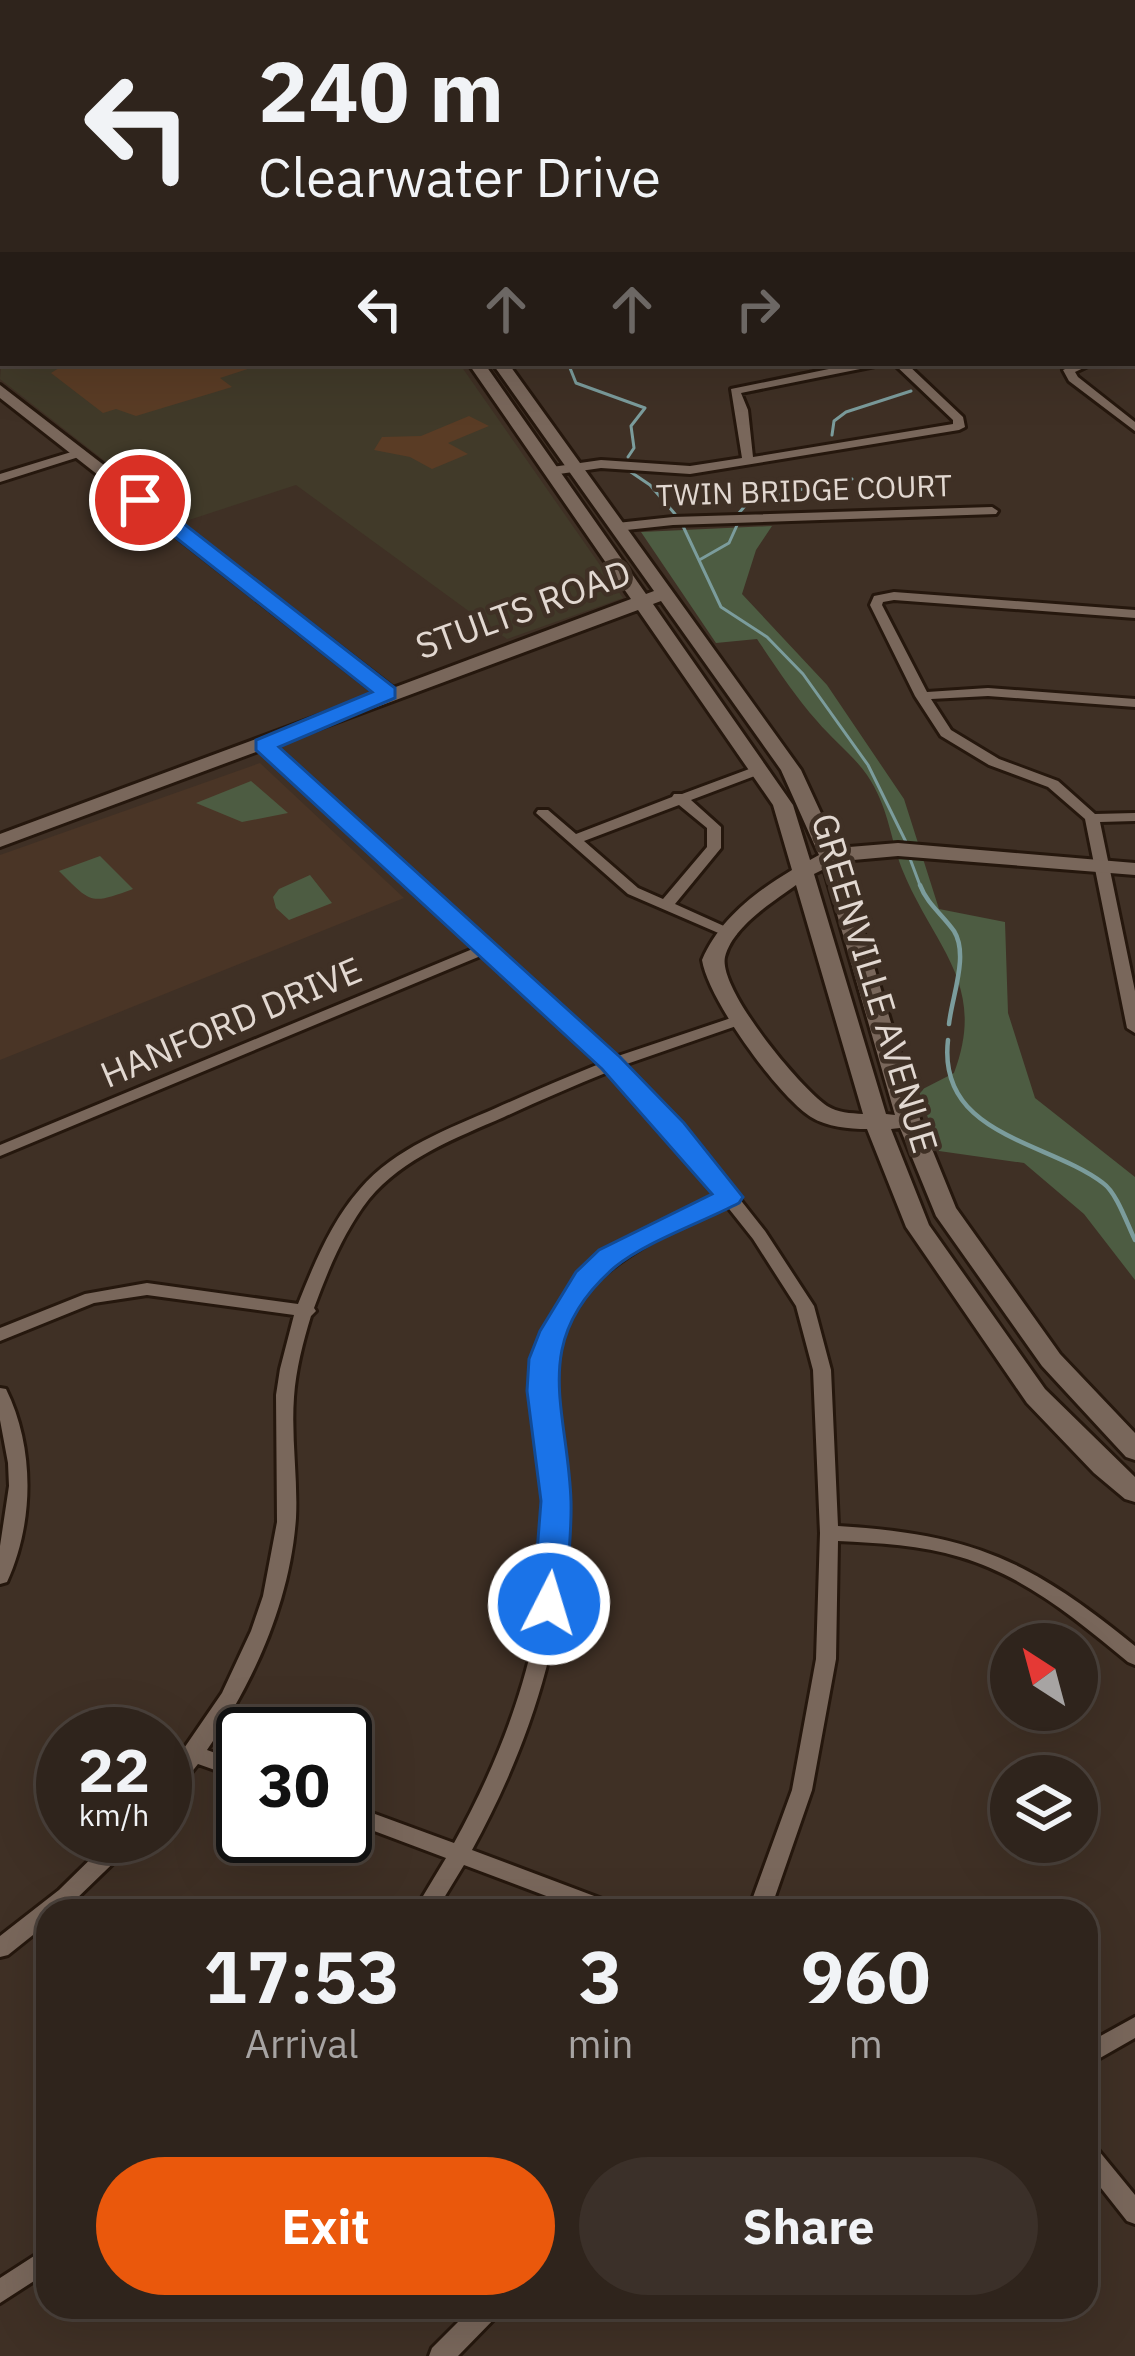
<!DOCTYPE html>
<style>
body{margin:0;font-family:"IBM Plex Sans",sans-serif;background:#3b3029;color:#f1f3f6;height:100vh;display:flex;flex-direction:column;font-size:45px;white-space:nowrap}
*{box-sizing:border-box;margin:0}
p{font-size:39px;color:#a7a4a3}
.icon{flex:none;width:66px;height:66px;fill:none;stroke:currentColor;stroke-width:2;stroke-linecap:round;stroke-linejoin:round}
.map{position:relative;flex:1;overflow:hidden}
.panel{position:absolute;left:36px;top:1899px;width:1062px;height:420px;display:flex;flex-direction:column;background:#2f241c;border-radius:36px;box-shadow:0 12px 48px #0002,0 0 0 3px #4a413b}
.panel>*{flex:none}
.top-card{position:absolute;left:0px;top:0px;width:1137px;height:366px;box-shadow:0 12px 48px #0002,0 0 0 3px #4a413b;background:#2f241c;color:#f1f3f6;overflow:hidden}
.needle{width:78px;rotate:324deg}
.tools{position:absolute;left:990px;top:1623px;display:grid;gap:24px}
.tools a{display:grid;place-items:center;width:108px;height:108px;border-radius:50%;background:#2f241c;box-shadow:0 12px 48px #0002,0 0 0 3px #4a413b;font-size:60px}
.speed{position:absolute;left:36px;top:1707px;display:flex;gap:24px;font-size:60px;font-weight:700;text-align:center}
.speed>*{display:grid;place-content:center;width:156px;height:156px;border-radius:50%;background:#2f241c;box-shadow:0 12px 48px #0002,0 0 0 3px #4a413b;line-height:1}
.speed small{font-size:30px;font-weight:400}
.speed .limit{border:6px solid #111;border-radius:18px;background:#fff;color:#111}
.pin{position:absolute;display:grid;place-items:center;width:102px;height:102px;color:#fff;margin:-51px;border:6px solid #fff;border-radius:50%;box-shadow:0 3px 12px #0007}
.me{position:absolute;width:132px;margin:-66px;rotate:5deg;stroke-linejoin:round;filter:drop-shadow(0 0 9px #0008)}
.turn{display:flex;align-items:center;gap:42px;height:252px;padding:0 60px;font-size:54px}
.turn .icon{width:156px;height:156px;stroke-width:2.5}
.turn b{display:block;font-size:84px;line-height:102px}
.lanes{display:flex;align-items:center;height:114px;padding:0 60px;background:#0003;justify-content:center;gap:60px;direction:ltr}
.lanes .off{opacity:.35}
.eta{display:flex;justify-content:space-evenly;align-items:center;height:204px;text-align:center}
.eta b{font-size:72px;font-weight:800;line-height:84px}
.primary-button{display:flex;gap:24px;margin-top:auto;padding:24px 60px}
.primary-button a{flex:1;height:138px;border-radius:72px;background:#ea580c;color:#fff;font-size:48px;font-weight:800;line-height:138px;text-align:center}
.primary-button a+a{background:#3b3029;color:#f1f3f6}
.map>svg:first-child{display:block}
.commercial{fill:#413a29}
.built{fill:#4a3526}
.green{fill:#4d5c42}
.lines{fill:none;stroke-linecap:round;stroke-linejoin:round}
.stream-far1{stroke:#7b9c9c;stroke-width:3}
.stream{stroke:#7b9c9c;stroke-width:4.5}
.building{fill:#5a3c25}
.street-casing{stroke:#25170d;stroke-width:6}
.secondary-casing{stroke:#25170d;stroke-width:6}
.street{fill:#79675b;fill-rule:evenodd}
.secondary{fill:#79675b;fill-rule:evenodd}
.route{fill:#1a73e8;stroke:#114b97;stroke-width:3}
.labels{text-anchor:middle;stroke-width:9;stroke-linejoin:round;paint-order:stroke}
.far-street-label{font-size:30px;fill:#e2d8d1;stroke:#3f3025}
.street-label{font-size:36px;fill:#e2d8d1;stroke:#3f3025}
</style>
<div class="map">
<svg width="1135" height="2356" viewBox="0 0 1135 2356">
<rect width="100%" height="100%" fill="#3f3025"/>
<!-- commercial -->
<path class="commercial" d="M3 348V363H459L623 598 507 639 296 485 183 522 0 379Z"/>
<!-- built -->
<path class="built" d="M260 763 404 898 0 1060V855Z"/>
<!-- green -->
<path class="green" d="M772 526 756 550 742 594 827 685 904 799 939 909 1005 922 1008 1013 1035 1098 1135 1177V1280L1084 1214 1024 1163 939 1151 919 1091 954 1073C988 983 933 946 902 869 889 834 889 808 867 775 853 755 833 740 817 721 795 696 776 667 757 639L716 643 641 532Z
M251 781 288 813 242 822 196 803Z
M100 856 133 889C90 905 91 903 59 871Z
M310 875 332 903 289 920 276 908 273 897 279 889Z"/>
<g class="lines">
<!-- stream-far1 -->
<path class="stream-far1" d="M568 363 576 383 645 408 631 426 634 448 628 457
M832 435 834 421 846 412 911 391
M622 466 650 485 675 514
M739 513 750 500 852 479
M682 524 721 607 767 637 803 674 868 765 906 842
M701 559 729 543 738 523
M909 856 921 888"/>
<!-- stream -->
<path class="stream" d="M920 885C927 904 943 915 954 931 969 955 952 996 949 1024
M948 1040C937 1136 1048 1141 1103 1183 1117 1193 1127 1224 1135 1240"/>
</g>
<!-- building -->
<path class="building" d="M67 363H257V366L220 378 232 387 136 416 116 409 103 413 51 373Z
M469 416 489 426 448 443 468 454 432 469 410 457 374 450 382 437 421 436Z"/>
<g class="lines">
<defs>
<path id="street" d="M1134 164H1135V170H1134Z
M1134 203H1135V209H1134Z
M1134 249H1135V255H1134Z
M1134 344H1135V350H1134Z
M858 363H881L875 366 741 393 748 410 753 457 953 424V420L893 363H906L963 417 965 427 959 430 690 474 601 468 552 475 546 471 552 467 601 460 690 466 742 458 731 389Z
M1078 363H1094L1075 372 1078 377 1135 422V431L1069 381 1063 370Z
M81 449 85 451V455L0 482V474Z
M992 507 998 511 996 514 673 525 617 531 611 527 617 523 673 517Z
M894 592 1135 610V618L894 600 883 602 882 605 927 692 988 688 1135 699V707L988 696 931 699 951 730 999 759 1058 781 1095 814 1135 813V821L1100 822 1135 991V1033L1127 1028 1085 819 1048 787 989 765 941 736 915 696 870 605 874 596Z
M264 741 269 742 612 1058 740 1015 745 1017 748 1020 745 1023 621 1066 656 1098 735 1193 765 1231 814 1306 831 1370 838 1526C973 1534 1031 1561 1135 1646V1665L1128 1662C1077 1620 1025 1576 960 1557 921 1545 879 1543 838 1541L836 1659 812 1790 770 1911H748L792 1790 816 1659 820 1533 813 1370 796 1306 753 1239 726 1205C631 1250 542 1288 552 1410 556 1459 566 1507 564 1556 559 1658 521 1761 472 1850L618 1905 621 1911H586L464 1865 436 1911H414L446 1858 345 1820V1803L454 1843C503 1755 542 1651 545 1550 547 1498 534 1447 533 1395 532 1280 628 1238 718 1196L644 1106 608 1072C573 1086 539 1101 504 1117 456 1138 403 1158 369 1199 344 1231 328 1270 314 1308L316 1311 311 1316C303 1342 296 1369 294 1397 291 1438 298 1478 296 1518 290 1602 254 1682 207 1750L243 1763V1780L198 1764 172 1797 165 1799V1776L222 1693 251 1631 263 1596 277 1522 276 1395 280 1369 294 1315 147 1295 94 1303 0 1341V1328L85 1294 147 1283 298 1304C314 1264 331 1222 360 1189 395 1148 448 1129 496 1108 530 1093 564 1078 599 1064L483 955 0 1156V1145L475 948 259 748 257 745Z
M760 765 765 766V772L691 800 721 827V848L675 904 735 931 737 934 730 938 628 894 536 813 538 810H548L576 834 672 797 674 794H682ZM679 805 707 828V847L663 899 638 888 584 841Z
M0 1388 6 1389C35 1448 34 1523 7 1582L0 1584V1546L9 1486 8 1463 0 1420Z
M114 1836H138L135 1842 73 1902 63 1911H48V1923L8 1955 0 1957V1936L59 1890Z
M1135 2017V2038L1086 2066V2044Z
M1086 2142 1094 2145 1135 2195V2224L1127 2221 1086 2169Z
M48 2247V2272L0 2303V2278Z
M473 2307H502L498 2315 458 2356H429L432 2348Z"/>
<path id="secondary" d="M65 0H78V1L67 3Z
M228 0H240L242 3H230Z
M249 0H261L262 3H250Z
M1135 0V9H1134V3H1129Z
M3 7V15L0 16V8Z
M3 337V347L0 348V338Z
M468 363H484L646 594 654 591 492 363H508L801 770 837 848 898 843 1135 863V875L898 856 842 861 921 1122 956 1208 1060 1354 1135 1433V1460L1126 1457 1042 1366 936 1216 900 1128 891 1129 929 1225 1045 1389 1135 1477V1502L1125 1499 1094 1473 1027 1403 906 1227 867 1129C849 1129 827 1127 811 1117 777 1095 708 999 702 960 719 920 755 892 792 870L773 805 638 610 0 847V834L377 694 0 398V385L393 688 631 599ZM661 601 781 770 819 855 810 860 793 805 653 604ZM824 869 895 1115 886 1114 814 874ZM796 885 863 1114C850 1113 838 1113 827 1106 800 1088 718 989 725 957 733 926 773 902 796 885Z"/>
</defs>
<!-- street casing -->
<use href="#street" class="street-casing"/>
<!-- secondary casing -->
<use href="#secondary" class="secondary-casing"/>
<!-- street -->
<use href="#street" class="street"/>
<!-- secondary -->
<use href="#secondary" class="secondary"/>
</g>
<!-- route -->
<path class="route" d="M133 495H147L395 688V698L279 747 620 1057 684 1123 743 1197 739 1203C703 1222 645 1242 615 1267 528 1342 568 1408 571 1501 572 1535 567 1570 565 1604L560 1612H538L533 1604 541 1501 527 1391 529 1359 540 1331 576 1272 599 1250 712 1194 602 1069 256 750V740L372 692 133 504Z"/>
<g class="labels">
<!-- far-street labels -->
<g class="far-street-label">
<text transform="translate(804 491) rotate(-2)" y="10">TWIN BRIDGE COURT</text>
</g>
<!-- street labels -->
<g class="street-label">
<text transform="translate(523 609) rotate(-20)" y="13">STULTS ROAD</text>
<text transform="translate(875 983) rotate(73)" y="13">GREENVILLE AVENUE</text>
<text transform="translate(231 1022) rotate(-23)" y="13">HANFORD DRIVE</text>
</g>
</g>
</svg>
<div class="tools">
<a><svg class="needle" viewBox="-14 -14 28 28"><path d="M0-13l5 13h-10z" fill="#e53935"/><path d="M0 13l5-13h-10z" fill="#a7a4a3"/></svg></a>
<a><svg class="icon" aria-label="layers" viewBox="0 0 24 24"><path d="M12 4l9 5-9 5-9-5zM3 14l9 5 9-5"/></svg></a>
</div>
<div class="speed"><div>22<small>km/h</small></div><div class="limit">30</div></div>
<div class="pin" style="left:140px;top:500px;background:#d93025"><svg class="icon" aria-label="arrive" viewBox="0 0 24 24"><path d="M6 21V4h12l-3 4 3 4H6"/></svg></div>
<svg class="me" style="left:549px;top:1604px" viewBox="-20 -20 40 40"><circle r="17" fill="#1a73e8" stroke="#fff" stroke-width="3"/><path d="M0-11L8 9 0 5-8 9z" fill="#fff"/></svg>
<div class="top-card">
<div class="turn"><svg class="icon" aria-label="left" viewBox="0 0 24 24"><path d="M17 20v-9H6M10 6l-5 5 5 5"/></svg><div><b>240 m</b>Clearwater Drive</div></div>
<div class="lanes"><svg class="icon" aria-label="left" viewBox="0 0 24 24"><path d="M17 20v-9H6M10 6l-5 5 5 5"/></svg><svg class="icon off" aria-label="ahead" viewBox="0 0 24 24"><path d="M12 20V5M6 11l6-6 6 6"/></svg><svg class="icon off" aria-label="ahead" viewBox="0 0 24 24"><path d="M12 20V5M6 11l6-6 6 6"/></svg><svg class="icon off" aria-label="right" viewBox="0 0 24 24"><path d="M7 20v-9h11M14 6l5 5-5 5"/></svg></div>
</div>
<section class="panel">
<div class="eta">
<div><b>17:53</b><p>Arrival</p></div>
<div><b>3</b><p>min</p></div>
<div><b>960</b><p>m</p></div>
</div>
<div class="primary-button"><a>Exit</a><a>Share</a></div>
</section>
</div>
